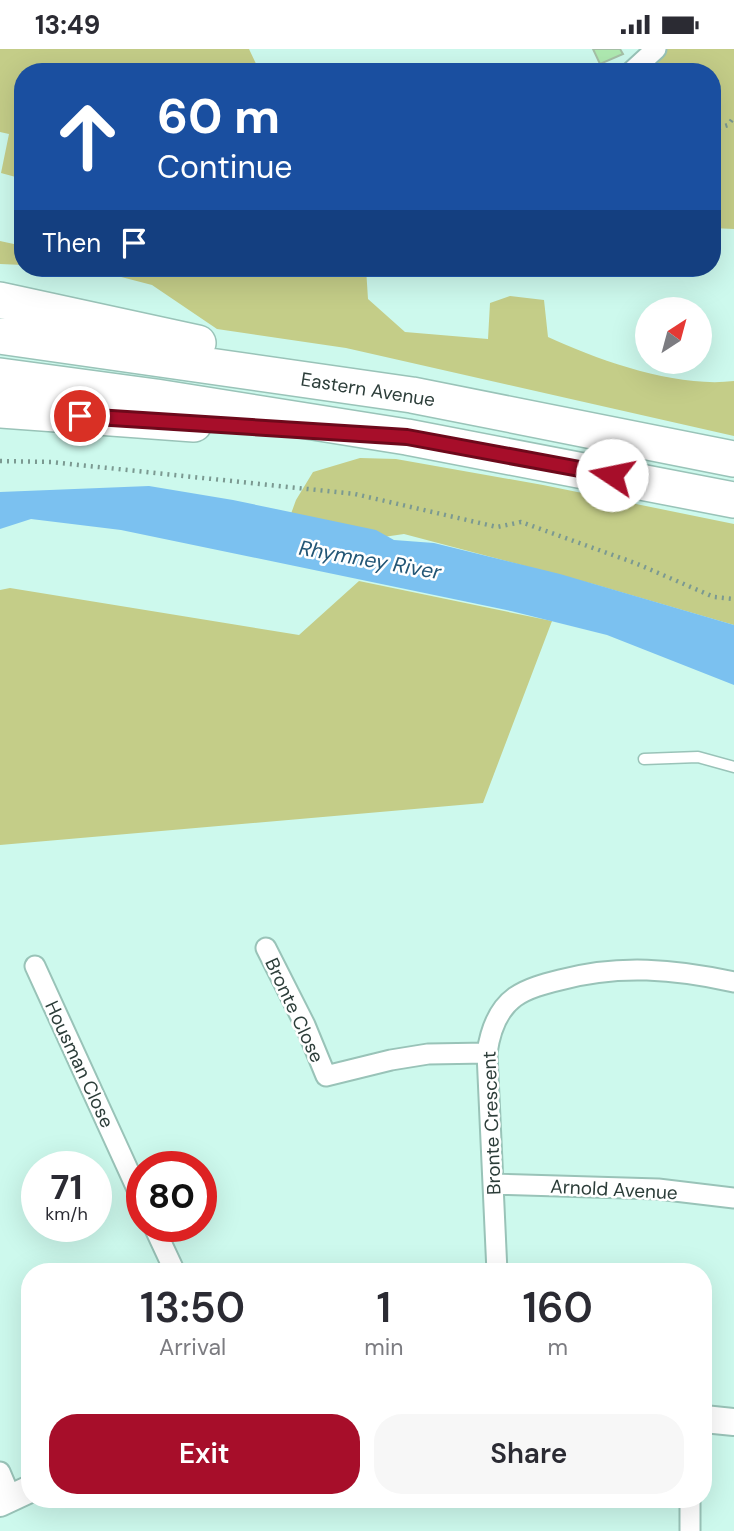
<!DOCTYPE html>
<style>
body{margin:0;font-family:"DM Sans",sans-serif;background:#f7f7f7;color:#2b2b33;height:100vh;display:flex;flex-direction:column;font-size:26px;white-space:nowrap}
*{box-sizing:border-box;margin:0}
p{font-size:23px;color:#7c7c81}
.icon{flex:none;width:38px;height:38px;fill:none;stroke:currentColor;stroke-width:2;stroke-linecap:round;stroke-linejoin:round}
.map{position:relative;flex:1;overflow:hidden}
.panel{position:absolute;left:21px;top:1214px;width:691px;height:245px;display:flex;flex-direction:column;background:#fff;border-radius:28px;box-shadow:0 7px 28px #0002}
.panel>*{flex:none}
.banner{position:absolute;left:14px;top:14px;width:707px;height:214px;border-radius:28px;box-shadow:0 7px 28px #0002;background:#1a4fa0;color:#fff;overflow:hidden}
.needle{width:46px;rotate:36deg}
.tools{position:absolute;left:635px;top:248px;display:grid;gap:14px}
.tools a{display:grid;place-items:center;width:77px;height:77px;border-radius:50%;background:#fff;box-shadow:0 7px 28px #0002;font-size:35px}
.speed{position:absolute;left:21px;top:1102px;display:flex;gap:14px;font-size:35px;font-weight:700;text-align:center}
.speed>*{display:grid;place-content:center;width:91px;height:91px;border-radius:50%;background:#fff;box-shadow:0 7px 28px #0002;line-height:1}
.speed small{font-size:18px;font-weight:400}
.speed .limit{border:10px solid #d22;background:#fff;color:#111}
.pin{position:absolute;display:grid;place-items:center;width:60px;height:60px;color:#fff;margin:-30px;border:4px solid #fff;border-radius:50%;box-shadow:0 2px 7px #0007}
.me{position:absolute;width:77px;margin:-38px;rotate:281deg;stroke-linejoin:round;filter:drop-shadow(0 0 5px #0008)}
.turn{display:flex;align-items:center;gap:24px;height:147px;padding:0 28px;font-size:32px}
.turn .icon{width:91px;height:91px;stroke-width:2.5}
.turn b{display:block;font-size:49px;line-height:60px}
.then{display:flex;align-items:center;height:66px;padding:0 28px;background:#0003;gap:14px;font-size:26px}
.eta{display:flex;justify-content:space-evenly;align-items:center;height:119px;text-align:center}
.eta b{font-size:42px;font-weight:600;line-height:49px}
.action{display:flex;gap:14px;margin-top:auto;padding:14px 28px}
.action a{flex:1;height:80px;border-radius:28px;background:#a70e2a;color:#fff;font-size:28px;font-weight:600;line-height:80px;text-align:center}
.action a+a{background:#f7f7f7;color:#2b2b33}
.status{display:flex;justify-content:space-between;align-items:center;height:49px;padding:0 35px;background:#fff;direction:ltr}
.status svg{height:19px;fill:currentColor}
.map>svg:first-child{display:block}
.green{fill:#c4cd88}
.water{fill:#7bc1f0}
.building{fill:#afeab1;stroke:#a5c0a6;stroke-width:2}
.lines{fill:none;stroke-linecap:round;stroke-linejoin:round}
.lane-casing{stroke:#99c3b8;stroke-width:13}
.street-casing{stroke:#99c3b8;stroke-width:23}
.secondary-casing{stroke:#99c3b8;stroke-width:30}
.highway-casing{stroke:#99c3b8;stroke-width:38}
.path{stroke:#7b9991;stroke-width:4.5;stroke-dasharray:2 5;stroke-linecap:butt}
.lane{stroke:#fff;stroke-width:10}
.street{stroke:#fff;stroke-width:19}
.secondary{stroke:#fff;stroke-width:26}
.highway{stroke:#fff;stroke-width:35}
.route-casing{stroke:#6d091b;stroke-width:18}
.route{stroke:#a70e2a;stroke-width:12}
.labels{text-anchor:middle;stroke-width:5;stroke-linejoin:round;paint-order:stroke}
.street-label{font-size:19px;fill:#2c3d39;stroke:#fff}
.water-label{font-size:21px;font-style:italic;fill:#225676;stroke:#fff}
</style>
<div class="status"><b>13:49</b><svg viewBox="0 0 49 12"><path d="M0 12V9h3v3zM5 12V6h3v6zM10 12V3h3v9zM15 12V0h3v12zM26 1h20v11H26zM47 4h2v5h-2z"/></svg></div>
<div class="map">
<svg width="734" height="1482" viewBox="0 0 734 1482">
<rect width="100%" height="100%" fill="#cdf9ed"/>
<!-- green -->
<path class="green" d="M0 0H249L260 23H23V130L1 124 9 85 0 83Z
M667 0H734V180L712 179V23H641Z
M0 192 23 197V216L0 215Z
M68 219 220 221 247 219H366L368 250 405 283 488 290 490 254 510 247 544 251 548 288C600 312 677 339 734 332V387L346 299 217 280 152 236 102 223Z
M360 409 396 410 543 436 734 475V576L593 535 404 485 370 490 288 473 296 451 313 423Z
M359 532 552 572 483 754 0 796V541L10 539 299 586Z"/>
<!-- water -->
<path class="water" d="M149 437 233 451 376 481 394 491 434 494 560 525 734 576V636L607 586 511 562 121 481 31 470 0 480V443Z"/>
<!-- building -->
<path class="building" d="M593 0H620L623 5 600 15Z"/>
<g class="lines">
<defs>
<path id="lane" d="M644 710 698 708 734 718"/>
<path id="street" d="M631 23 656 0
M266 899 305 976 326 1027 391 1011 428 1005 487 1004
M35 917 142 1151
M494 1135 658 1140 734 1149
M154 1178 175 1223
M497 1223 487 1004C490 983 497 961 515 948 528 939 544 935 560 931 619 915 675 920 734 933
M0 1423 11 1449
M690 1482V1451"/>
<path id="secondary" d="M704 1370 734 1373
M0 1454 30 1440"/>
<path id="highway" d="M0 251 198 294
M0 287 412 346 734 410
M0 327 156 348 407 388 734 451
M0 361 194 375"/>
</defs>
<!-- lane casing -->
<use href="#lane" class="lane-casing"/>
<!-- street casing -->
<use href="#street" class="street-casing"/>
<!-- secondary casing -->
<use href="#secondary" class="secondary-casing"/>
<!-- highway casing -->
<use href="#highway" class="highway-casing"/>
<!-- path -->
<path class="path" d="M712 81 728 76 734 68
M0 412 51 413 355 445 497 478 521 473 635 514 714 548 734 550"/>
<!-- lane -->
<use href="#lane" class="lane"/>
<!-- street -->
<use href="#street" class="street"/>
<!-- secondary -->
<use href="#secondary" class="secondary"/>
<!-- highway -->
<use href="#highway" class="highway"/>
</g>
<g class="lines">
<defs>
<path id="route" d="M80 367 407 388 612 426"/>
</defs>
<!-- route casing -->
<use href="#route" class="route-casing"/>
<!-- route -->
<use href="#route" class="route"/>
</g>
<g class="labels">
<!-- street labels -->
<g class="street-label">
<text transform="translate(368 340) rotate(9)" y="7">Eastern Avenue</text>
<text transform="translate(295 961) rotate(65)" y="7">Bronte Close</text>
<text transform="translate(80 1015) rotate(65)" y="7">Housman Close</text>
<text transform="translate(491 1074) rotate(-92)" y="7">Bronte Crescent</text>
<text transform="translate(614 1140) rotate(3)" y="7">Arnold Avenue</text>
</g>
<!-- water labels -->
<g class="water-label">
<text transform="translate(370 511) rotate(10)" y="7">Rhymney River</text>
</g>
</g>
</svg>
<div class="tools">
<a><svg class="needle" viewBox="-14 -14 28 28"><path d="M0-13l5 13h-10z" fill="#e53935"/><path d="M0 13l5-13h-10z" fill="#7c7c81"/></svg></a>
</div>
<div class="speed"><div>71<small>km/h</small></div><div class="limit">80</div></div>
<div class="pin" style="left:80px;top:367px;background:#d93025"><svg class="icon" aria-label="arrive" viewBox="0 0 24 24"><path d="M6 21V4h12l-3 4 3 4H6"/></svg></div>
<svg class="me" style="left:612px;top:426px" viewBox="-20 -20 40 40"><circle r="19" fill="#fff"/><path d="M0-13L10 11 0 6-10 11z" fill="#a70e2a"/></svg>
<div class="banner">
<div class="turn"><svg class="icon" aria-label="ahead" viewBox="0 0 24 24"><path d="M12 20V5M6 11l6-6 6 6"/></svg><div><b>60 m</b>Continue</div></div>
<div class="then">Then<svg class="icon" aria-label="arrive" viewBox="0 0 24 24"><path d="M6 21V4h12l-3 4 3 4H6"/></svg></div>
</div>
<section class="panel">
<div class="eta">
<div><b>13:50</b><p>Arrival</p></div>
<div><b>1</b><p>min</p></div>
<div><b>160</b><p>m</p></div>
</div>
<div class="action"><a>Exit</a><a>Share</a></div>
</section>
</div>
